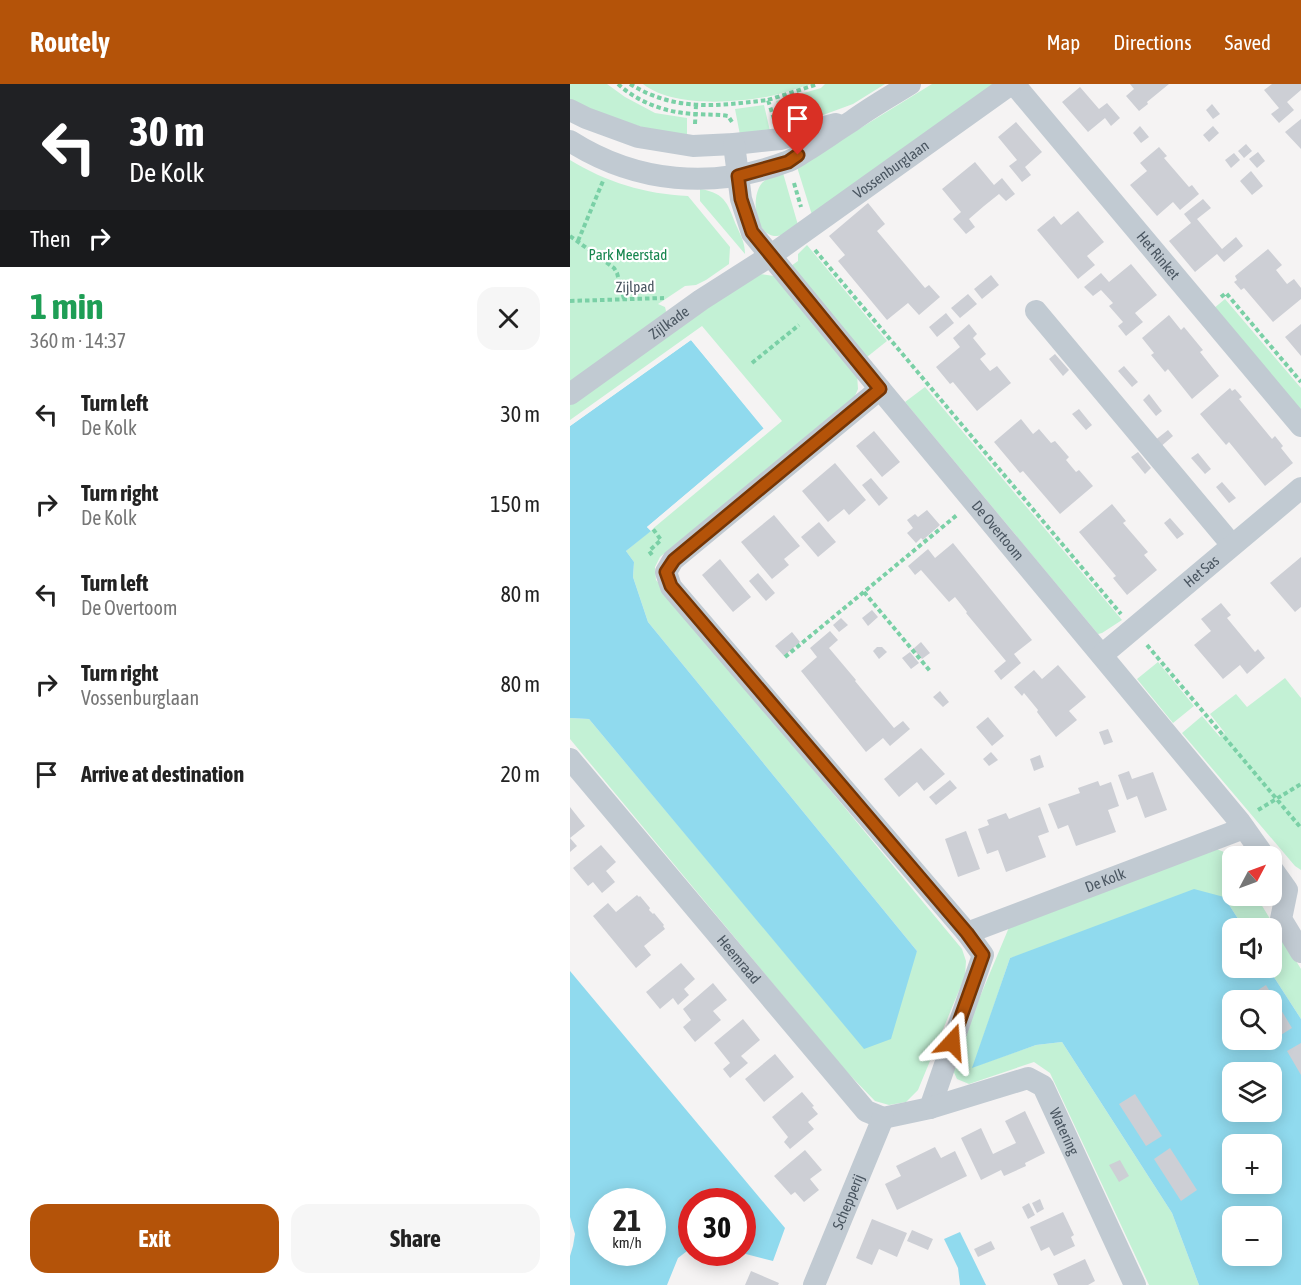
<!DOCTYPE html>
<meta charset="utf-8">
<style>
body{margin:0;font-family:"Asap Condensed",sans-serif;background:#f6f6f6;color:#222;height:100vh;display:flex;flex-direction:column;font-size:22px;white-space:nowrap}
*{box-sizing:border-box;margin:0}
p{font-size:20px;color:#767676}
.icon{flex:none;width:33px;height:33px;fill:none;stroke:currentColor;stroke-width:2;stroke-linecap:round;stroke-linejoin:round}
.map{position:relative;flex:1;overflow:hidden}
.side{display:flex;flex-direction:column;background:#fff;width:570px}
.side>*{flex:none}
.top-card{background:#202124;color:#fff;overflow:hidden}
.needle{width:39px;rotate:49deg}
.tools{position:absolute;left:652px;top:762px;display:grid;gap:12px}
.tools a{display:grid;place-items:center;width:60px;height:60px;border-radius:12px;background:#fff;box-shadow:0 3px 15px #0003;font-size:30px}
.speed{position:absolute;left:18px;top:1104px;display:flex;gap:12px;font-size:30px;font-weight:700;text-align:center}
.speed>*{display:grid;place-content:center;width:78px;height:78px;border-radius:50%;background:#fff;box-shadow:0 3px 15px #0003;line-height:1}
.speed small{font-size:15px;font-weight:400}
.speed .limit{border:9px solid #d22;background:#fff;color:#111}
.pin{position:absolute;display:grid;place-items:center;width:51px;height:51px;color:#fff;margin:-62px -26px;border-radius:50% 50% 50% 0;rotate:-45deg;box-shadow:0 0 6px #0007}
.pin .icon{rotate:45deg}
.me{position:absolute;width:66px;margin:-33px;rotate:19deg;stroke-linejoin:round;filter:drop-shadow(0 0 4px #0008)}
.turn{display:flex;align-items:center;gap:21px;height:126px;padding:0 30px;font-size:27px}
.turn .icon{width:78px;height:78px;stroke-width:2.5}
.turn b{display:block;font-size:42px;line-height:51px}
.then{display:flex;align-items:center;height:57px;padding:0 30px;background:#0003;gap:12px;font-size:22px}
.round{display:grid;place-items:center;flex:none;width:63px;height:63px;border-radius:18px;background:#f6f6f6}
.headline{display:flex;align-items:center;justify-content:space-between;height:102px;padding:0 30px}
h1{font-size:36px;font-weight:700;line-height:45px;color:#1e9e55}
.button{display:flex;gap:12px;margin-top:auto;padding:12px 30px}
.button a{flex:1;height:69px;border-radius:18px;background:#b45309;color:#fff;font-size:24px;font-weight:700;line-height:69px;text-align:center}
.button a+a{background:#f6f6f6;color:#222}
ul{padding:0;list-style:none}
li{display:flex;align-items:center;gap:18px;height:90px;padding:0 30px}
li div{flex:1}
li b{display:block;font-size:22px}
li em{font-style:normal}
header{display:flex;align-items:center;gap:36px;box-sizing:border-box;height:84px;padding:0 30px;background:#b45309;color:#fff}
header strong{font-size:28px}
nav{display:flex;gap:33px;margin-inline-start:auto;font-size:21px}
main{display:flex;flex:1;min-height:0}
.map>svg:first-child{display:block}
.green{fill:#c3f1d5}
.water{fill:#90daee;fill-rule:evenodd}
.pier{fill:#f5f3f3}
.building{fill:#cdcfd5}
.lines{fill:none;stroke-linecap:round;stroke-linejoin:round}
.path{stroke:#7ad0a6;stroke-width:4;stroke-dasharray:4.5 3;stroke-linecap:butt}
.minor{stroke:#c1cad2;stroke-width:22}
.route-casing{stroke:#753606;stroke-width:15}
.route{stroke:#b45309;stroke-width:10}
.labels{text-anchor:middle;stroke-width:4.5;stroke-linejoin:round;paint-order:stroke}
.street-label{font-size:15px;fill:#4a5661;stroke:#fff}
.park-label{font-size:15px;fill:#17864f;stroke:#fff}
</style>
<header>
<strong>Routely</strong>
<nav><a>Map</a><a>Directions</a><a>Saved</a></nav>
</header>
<main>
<section class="side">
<div class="top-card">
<div class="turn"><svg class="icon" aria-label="left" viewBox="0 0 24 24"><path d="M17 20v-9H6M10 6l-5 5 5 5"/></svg><div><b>30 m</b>De Kolk</div></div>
<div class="then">Then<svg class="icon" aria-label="right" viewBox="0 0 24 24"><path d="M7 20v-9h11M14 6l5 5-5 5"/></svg></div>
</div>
<div class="headline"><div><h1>1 min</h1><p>360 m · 14:37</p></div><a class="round"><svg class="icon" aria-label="close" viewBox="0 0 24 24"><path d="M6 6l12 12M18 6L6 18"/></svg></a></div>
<ul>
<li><svg class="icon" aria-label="left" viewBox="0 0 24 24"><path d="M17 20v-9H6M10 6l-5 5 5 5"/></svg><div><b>Turn left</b><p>De Kolk</p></div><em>30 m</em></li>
<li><svg class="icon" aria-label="right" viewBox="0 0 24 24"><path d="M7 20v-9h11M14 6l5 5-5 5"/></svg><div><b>Turn right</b><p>De Kolk</p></div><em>150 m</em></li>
<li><svg class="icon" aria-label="left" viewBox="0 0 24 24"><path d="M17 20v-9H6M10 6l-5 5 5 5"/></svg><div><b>Turn left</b><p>De Overtoom</p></div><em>80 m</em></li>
<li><svg class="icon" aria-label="right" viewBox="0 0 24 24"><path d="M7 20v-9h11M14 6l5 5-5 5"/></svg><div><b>Turn right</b><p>Vossenburglaan</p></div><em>80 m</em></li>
<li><svg class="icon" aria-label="arrive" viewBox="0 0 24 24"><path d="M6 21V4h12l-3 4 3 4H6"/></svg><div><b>Arrive at destination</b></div><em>20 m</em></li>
</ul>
<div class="button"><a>Exit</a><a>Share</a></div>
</section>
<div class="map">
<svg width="731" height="1201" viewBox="0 0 731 1201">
<rect width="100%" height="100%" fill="#f5f3f3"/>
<!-- green -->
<path class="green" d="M0 0H37L55 13 85 29 117 34V51L75 44 39 33 0 16Z
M73 0H242C227 4 212 10 196 13 162 19 102 23 73 0Z
M255 0H315L283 20 215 45 206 17 251 4Z
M362 0H425L242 131 227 83Z
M194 21 200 47 170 51 165 25Z
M0 76C36 98 75 110 118 112L160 163 159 180 136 196 126 201 115 202 88 220 95 223 96 227 95 231 0 299Z
M213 89 228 141C222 145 214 151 207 152 185 153 180 113 192 99 197 94 205 91 213 89Z
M130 105C157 109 158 122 167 143 171 152 175 159 175 170L130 117Z
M237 161 317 257 297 273 221 182 228 177V170Z
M190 190 204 192 287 290 288 305 285 312 90 473 85 483 86 496 392 865 396 877 395 892 348 1006 336 1018 319 1021 305 1017 273 984 0 655V634L19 635 294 964 347 867 78 538 63 493 64 478 56 467 212 337 132 242 0 336V321L177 195Z
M655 215 731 304V330L643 225Z
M355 303 552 536 532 549 528 550 335 318Z
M588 578 624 622 603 639 567 595Z
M715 594 731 614V786L725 782 612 649 632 632 650 653 655 649 640 630 666 610 677 623Z
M644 764 659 770 663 776V812H686L731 885V935L698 884H702V844H674L654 813 440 874 403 983 466 961 492 958 602 1129 629 1201H579L480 989 464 978 399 1000 387 995 381 982 440 841Z"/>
<!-- water -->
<path class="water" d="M121 256 194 345 77 443 81 447 56 467 64 478 63 493 78 538 347 867 321 955 294 965 19 635 0 634V342Z
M624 805 654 813 674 844H663V884H698L731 935V1201H629L602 1129 492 958 466 961 402 984 440 874ZM663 916H702V956H663ZM663 988H702V1028H663ZM663 1060H702V1100H663ZM663 1132H702V1172H663Z
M0 887 215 1144 203 1177 172 1169V1118H122L121 1164 108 1174 97 1201H0V1172L3 1162 5 1150 0 1133ZM32 1118H82V1168H32Z
M390 1148 416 1201H390L388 1184 374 1155Z"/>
<!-- pier -->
<path class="pier" d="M121 253 196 343 197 345 81 443 83 445 81 447 77 443 194 344 121 256 0 342V338Z"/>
<!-- building -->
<path class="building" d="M560 0H599L577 18 578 20 569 27 556 12 564 5Z
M702 0H731V6L717 18 724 26 709 39 701 30 709 24 694 6Z
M510 3 529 25 537 19 550 34 541 42 535 34 518 48 492 18Z
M642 20 650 30 643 35 636 26Z
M731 35V65L715 48Z
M446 38 472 68 455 83 461 91 452 98 439 82 447 76 428 53Z
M570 42 579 53 571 59 563 49Z
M643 42 649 49 639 58 633 51Z
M676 60 682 67 674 74 668 67Z
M589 63 597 72 594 74 619 103 622 101 629 110 610 126 603 118 587 132 560 101 577 87 570 79Z
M688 68 695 77 687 84 679 75Z
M664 69 670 76 661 84 655 76Z
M405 78 424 101 432 94 445 110 436 117 429 110 414 122 399 135 405 143 396 150 383 135 391 128 372 105Z
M681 87 693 102 682 111 670 97Z
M633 115 641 124 627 135 652 165 666 153 673 162 654 178 647 170 625 188 599 157 621 139 614 130Z
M298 119 315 140 307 147 355 204 359 201 370 213 349 231 338 219 317 236 268 177 275 171 259 152Z
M508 127 534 158 517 172 525 181 508 195 467 146 484 132 491 141Z
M698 165 712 181 706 186 717 200 724 195 731 204V215L703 238 674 204 671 206 664 198 667 196 665 192Z
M561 180 587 211 565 229 573 238 556 252 548 242 553 238 539 222 543 219 531 206 523 212 514 203 531 189 539 198Z
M421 191 429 201 412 215 404 205Z
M398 210 407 220 390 234 381 224Z
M376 229 384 239 367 253 359 243Z
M599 231 611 246 614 243 628 260 633 266 630 268 649 292 622 315 598 285 595 288 581 271 584 269 572 254Z
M399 240 407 250 403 254 416 270 410 275 420 287 427 282 441 299 407 327 383 298 380 300 366 283 390 263 383 254Z
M731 240V272L715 253Z
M485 270 499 286 493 292 479 275Z
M554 282 568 298 562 303 548 287Z
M660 304 662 307 665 305 672 313 669 315 702 355 705 352 713 362 711 364 723 379 695 402 659 358 656 361 630 330Z
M579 310 592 327 586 332 573 316Z
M509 325 522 341 516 346 502 330Z
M451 335 463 350 469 345 481 359 485 357 498 372 499 373 496 376 506 388 509 386 523 402 490 430 453 387 450 389 424 358Z
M598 346 603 352 589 364 584 357Z
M304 347 330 378 312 393 286 362Z
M568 368 581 384 575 390 561 373Z
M628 369 641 385 635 390 621 374Z
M265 379 296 416 279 431 274 425 258 438 232 407Z
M301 394 318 414 309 422 292 401Z
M652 398 666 414 659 419 646 403Z
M542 420 556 437 553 439 578 468 574 471 587 486 557 511 543 494 546 492 509 448Z
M357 426 370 441 353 456 351 454 346 459 337 449 343 444 337 436 345 430 348 433Z
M204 431 230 462 214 475 219 481 202 495 171 458Z
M600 434 614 450 607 455 594 439Z
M249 438 266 458 248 473 231 453Z
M383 459 462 556 444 570 451 579 431 596 424 587 436 577 396 529 397 528 385 513 379 518 351 486 345 491 338 482 358 465 365 474Z
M731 473V523L725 528 700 499Z
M150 475 181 513 163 528 132 491Z
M188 489 205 509 196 517 179 497Z
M651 519 661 531 657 534 685 568 688 565 695 574 677 590 670 581 653 595 624 561 641 547 631 535Z
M302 526 308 533 298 542 292 534Z
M271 534 278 541 269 548 263 541Z
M260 547 268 556 259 564 286 596 285 597 324 644 333 637 340 645 320 662 313 654 296 668 231 587 247 573 240 564Z
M222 548 230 558 214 572 205 562Z
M351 558 360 569 352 575 343 565Z
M307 563H312L317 568 309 575 303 567Z
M340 568 349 579 341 585 332 574Z
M488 581 516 613 499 627 507 636 486 653 467 628 468 626 454 609 452 612 444 603 464 586 472 595Z
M370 607 379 618 373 623 363 613Z
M418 633 434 652 422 662 406 643Z
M538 645 543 658 534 661 529 648Z
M351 664 375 690 354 707 347 698 329 713 314 695Z
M421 668 428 676 419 682 413 675Z
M470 671 474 683 464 687 460 675Z
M559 687 562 695 583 688 597 726 575 734 567 712 557 716 548 691Z
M380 696 387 704 366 721 359 713Z
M528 697 530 702 541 698 549 722 538 726 546 748 506 762 498 741 488 745 478 720 510 709 508 704Z
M0 723 15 742 0 754 7 762 0 768Z
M470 723 479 748 468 752 476 773 436 788 428 766 417 770 408 745 419 741 417 736 436 729 439 735Z
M396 747 410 785 388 793 375 755Z
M31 761 46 778 36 787 45 798 32 809 23 798 18 802 3 784Z
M67 811 69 813 70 812 80 824 79 826 83 830 84 829 94 841 93 842 95 845 74 862 81 871 66 884 23 832 38 819 46 828Z
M111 879 125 895 114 905 119 911 108 921 103 914 90 925 76 908Z
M143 899 157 916 143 927 151 936 125 958 113 943 121 936 113 925Z
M696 901 722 944 706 954 702 948V916H683L680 911Z
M173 935 190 956 171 972 178 979 160 994 153 985 160 979 144 959Z
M731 959V991L717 967Z
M205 970 224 993 194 1018 175 995Z
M232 1008 244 1022 242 1023 248 1030 238 1038 244 1045 220 1065 214 1058 218 1053 202 1033Z
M565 1010 592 1052 576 1062 549 1020Z
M455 1027 475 1069 455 1079 456 1082 434 1092 431 1086 411 1096 391 1054 411 1044 423 1070 446 1059 435 1037Z
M365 1063 371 1074 385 1067 397 1092 327 1126 315 1100 331 1092 326 1082Z
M600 1064 627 1106 611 1117 584 1075Z
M235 1066 252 1086 240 1095 249 1106 234 1118 225 1108 221 1111 204 1092Z
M550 1076 559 1092 549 1098 539 1081Z
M470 1115 474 1125 467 1129 462 1119Z
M459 1119 465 1131 458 1135 452 1123Z
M493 1128 504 1151 501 1153 505 1162 484 1172 479 1163 471 1167 460 1143Z
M302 1135 337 1149 327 1173 309 1165 302 1181 286 1174Z
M342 1146 363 1155 358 1166 337 1157Z
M421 1157 425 1165 408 1173 404 1165Z
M515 1175 525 1197 518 1201H488L483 1190Z
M181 1187 209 1199 208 1201H175Z"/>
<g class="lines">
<!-- path -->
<path class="path" d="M48 0C69 19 97 29 125 30 137 31 147 30 158 32L162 38
M60 0C106 28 147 22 198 16L204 35
M198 16 248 0
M125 40 126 21
M224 99 231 123
M0 152 44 184 47 189 54 215
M8 157 33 97
M245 166 551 530
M651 213 656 209 731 298
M0 217 94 214
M182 279 229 241
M82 471 79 467 91 456 83 445
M294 508 360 587
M577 561 731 744
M215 573 387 431
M688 726 731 700"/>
<!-- minor -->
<g class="minor">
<path id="s1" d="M444 0 731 342"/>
<path d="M0 26 16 34 68 53 123 62 164 60 210 55 266 40"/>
<path d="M0 57C66 99 143 106 216 78 223 76 229 71 236 67 252 57 266 47 282 37 301 23 321 12 340 0"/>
<path id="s2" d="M164 60 171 115 182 149 310 305 670 738 694 772"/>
<path d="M466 227 662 461"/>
<path d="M310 305 103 476 96 488 101 503 397 849 413 871 360 1024"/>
<path id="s3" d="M0 310 131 216 200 172 441 0"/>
<path id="s4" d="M532 571 731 404"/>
<path id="s5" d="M0 675 296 1027 313 1034 360 1024 458 994 473 1002 565 1201"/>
<path d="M702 785 717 806 711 835 731 868"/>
<path id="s6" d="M397 849 674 744"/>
<path id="s7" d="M244 1201 313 1034"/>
</g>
</g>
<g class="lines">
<defs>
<path id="route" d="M228 71 218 78 168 92 171 115 182 148 310 305 104 476 96 488 101 502 397 849 413 871 382 958"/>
</defs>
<!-- route casing -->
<use href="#route" class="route-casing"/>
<!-- route -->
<use href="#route" class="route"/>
</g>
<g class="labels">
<!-- street labels -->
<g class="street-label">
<text dy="5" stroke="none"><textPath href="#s3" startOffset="392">Vossenburglaan</textPath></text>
<text dy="5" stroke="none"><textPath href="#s1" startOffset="224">Het Rinket</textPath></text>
<text transform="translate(65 203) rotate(-1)" y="5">Zijlpad</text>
<text dy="5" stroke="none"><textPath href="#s3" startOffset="122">Zijlkade</textPath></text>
<text dy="5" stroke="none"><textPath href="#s2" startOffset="477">De Overtoom</textPath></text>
<text dy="5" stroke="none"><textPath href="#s4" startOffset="130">Het Sas</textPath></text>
<text dy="5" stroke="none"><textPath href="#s6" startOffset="148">De Kolk</textPath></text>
<text dy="5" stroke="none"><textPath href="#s5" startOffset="262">Heemraad</textPath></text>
<text dy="5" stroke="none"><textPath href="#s5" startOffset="696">Watering</textPath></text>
<text dy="5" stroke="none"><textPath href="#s7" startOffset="90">Schepperij</textPath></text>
</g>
<!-- park labels -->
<g class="park-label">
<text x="58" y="176">Park Meerstad</text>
</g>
</g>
</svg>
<div class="tools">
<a><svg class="needle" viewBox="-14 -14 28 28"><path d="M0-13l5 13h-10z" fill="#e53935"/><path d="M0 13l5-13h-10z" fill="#767676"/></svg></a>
<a><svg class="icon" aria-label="sound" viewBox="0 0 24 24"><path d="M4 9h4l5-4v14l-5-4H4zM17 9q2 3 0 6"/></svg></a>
<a><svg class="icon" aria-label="search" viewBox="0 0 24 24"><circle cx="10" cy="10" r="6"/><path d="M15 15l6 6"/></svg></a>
<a><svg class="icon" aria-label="layers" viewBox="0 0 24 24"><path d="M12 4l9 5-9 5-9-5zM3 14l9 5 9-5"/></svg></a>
<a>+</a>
<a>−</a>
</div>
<div class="speed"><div>21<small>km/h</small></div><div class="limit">30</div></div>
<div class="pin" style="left:228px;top:71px;background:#d93025"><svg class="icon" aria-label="arrive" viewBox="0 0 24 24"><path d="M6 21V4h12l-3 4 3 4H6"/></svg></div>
<svg class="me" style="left:382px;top:958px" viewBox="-20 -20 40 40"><path d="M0-17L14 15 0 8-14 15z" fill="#b45309" stroke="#fff" stroke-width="4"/></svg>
</div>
</main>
